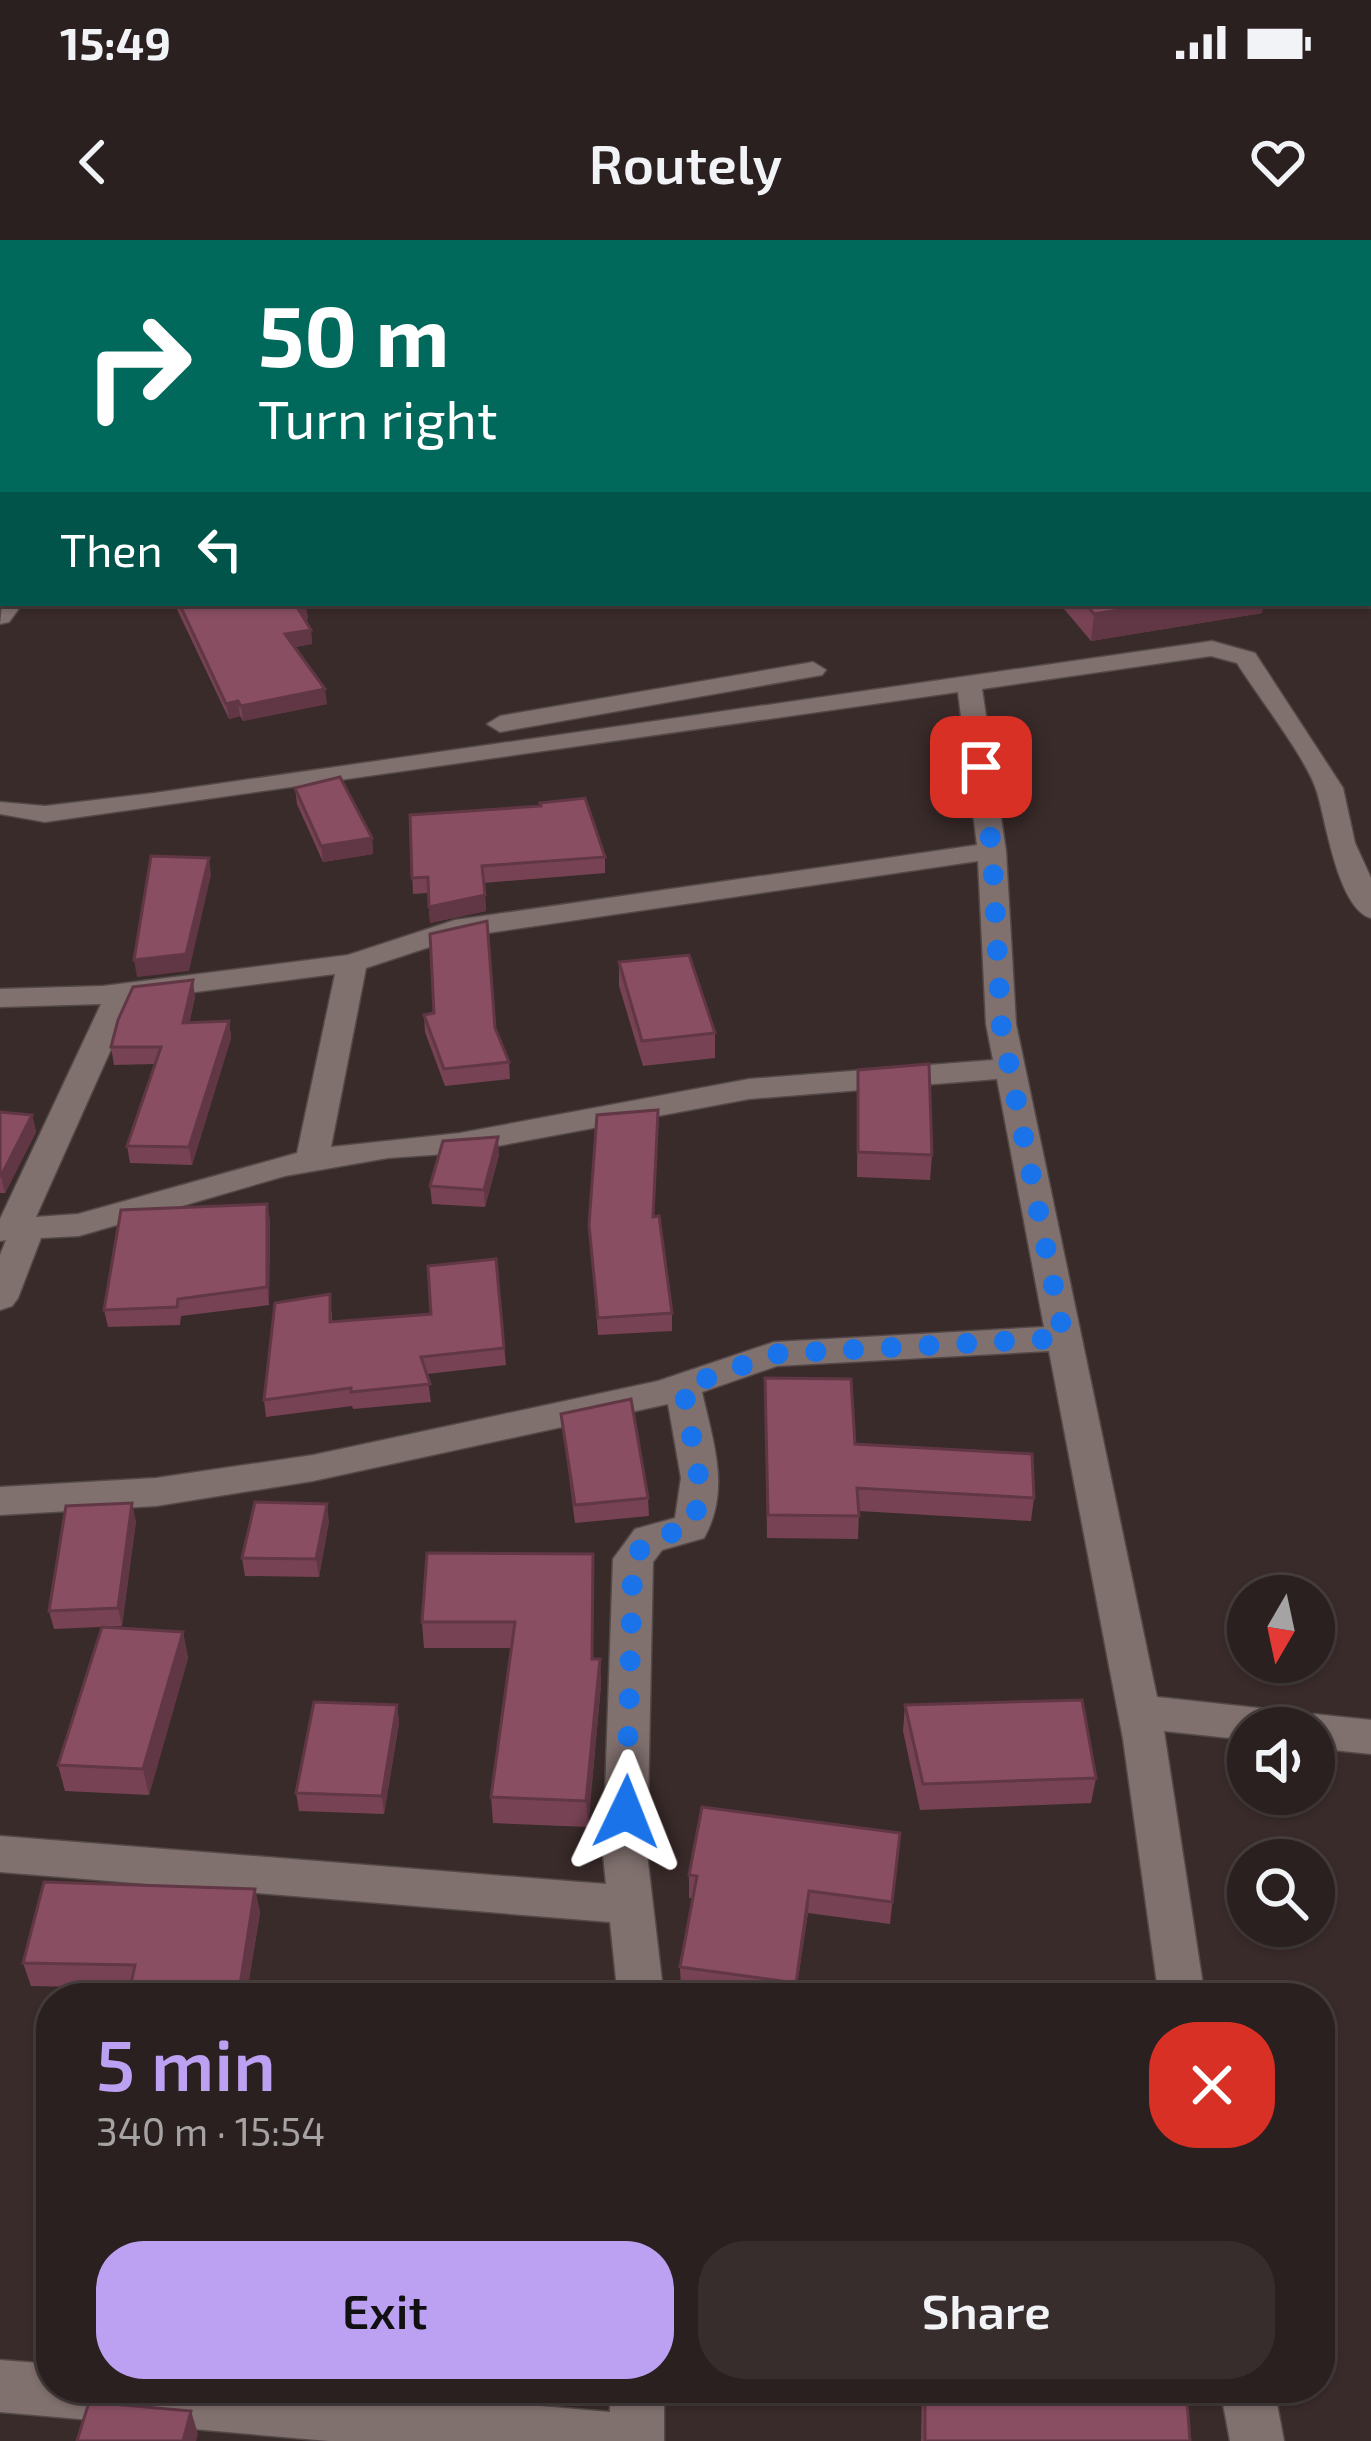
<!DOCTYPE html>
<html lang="en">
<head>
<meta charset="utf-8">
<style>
	:root { --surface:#2b2020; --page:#372d2d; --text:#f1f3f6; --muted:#a6a3a5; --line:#473e3e; --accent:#bca0f2 }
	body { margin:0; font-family:"Exo 2",sans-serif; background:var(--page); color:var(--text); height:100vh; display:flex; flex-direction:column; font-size:45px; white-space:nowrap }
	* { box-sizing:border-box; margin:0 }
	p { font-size:39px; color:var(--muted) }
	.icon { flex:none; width:66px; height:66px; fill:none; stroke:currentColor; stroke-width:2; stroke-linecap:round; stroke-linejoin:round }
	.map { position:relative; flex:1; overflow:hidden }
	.details { position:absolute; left:36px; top:1743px; width:1299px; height:420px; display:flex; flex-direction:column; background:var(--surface); border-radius:48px; box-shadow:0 3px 9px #0004,0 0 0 3px var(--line) }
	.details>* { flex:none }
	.banner { position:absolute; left:0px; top:0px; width:1371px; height:366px; box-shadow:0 3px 9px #0004,0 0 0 3px var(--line); background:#00695c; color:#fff; overflow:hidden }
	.needle { width:78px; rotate:189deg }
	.controls { position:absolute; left:1227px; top:1335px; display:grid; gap:24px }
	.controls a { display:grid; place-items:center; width:108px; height:108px; border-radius:50%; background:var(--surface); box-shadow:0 3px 9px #0004,0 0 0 3px var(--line); font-size:60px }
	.pin { position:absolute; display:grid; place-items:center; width:102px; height:102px; color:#fff; margin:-51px; border-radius:24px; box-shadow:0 6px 18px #0006 }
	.me { position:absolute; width:132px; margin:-66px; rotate:2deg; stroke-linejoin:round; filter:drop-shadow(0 0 9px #0008) }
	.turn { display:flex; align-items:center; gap:42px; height:252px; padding:0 60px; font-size:54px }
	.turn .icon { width:156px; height:156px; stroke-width:2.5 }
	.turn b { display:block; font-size:84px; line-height:102px }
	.then { display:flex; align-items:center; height:114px; padding:0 60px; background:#0003; gap:24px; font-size:45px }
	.round { display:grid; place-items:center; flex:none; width:126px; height:126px; border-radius:48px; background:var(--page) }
	.summary { display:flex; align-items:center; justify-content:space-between; height:204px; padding:0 60px }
	h1 { font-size:72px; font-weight:600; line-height:90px; color:var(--accent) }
	.action { display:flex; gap:24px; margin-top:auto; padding:24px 60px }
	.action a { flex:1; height:138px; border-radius:48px; background:var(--accent); color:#111; font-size:48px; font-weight:600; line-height:138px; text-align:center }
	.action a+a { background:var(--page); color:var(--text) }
	.status { display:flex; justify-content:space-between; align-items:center; height:84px; padding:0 60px; background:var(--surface); direction:ltr }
	.status svg { height:33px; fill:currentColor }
	header { display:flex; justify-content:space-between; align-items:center; height:156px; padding:0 60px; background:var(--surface); font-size:54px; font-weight:600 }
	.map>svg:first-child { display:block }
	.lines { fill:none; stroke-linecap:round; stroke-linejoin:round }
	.lane-casing { stroke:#544948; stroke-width:3 }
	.street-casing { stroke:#544948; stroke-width:3 }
	.lane { fill:#80706e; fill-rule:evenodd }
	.street { fill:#80706e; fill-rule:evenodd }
	.wall { fill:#774354 }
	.shaded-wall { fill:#613745 }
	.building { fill:#8a4e62; stroke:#613745; stroke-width:3 }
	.route { stroke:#1a73e8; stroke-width:21; stroke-dasharray:0 37.8 }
</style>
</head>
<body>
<div class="status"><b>15:49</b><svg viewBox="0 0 49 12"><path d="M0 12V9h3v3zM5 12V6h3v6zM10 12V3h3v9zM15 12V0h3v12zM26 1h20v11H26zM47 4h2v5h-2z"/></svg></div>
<header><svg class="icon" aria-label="back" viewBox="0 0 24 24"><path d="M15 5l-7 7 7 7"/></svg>Routely<svg class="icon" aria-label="heart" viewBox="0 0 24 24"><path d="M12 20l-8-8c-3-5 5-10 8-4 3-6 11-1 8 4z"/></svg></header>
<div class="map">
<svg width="1371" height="2201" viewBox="0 0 1371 2201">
	<rect width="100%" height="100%" fill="#392b2a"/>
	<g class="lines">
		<defs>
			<g id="lane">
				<polygon points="771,0 765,3 742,3 749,0"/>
				<polygon points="1283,0 1292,0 1295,3 1285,3"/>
			</g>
			<g id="street">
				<polygon points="534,0 553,0 532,3"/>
				<polygon points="874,0 894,0 896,3 876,3"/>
				<polygon points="1371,60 1371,72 1368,73 1368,61"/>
				<rect x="0" y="93" width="3" height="12"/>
				<polygon points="0,134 3,135 0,148"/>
				<rect x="0" y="286" width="3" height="14"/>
				<polygon points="1368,340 1371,341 1371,356 1368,355"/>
				<polygon points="3,358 3,363 23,363 9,382 0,384"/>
				<path d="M1212,401l43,12 88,135 12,55 16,35v40c-33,-9 -45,-97 -54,-126 -11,-35 -59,-95 -80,-129l-26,-7 -229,33 24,162 10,173 141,673 129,14 16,7 12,-4 57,6v34l-57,-6v-20h-66v12l-84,-9 41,267h-46l-36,-259 -74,-388 -272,15 -75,26c11,50 29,98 2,146l-42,12 -9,12 -6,292 17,144h-46l-8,-76 -610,-50v-36l606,48 -3,-30 10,-295 22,-30 40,-11 6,-40 -13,-74 -355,77 -157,25 -156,9v-28l156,-9 157,-23 345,-74 116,-39 270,-15 -47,-248 -248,20 -289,54 -72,5 -103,18 -206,60 -38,2 -23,60 -6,8 -12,4v-55l6,-15 -6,1v-22l101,-215 -101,3v-18l103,-3 245,-31 107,-35 522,-75 -19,-153 -913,130 -45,-8v-12l45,4 109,-13zM978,621l8,163 7,36 -244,19 -289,54 -129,14 35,-179 94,-31zM335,734l-38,179 -219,61 -42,3 97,-217z"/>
				<polygon points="813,422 826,430 822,435 500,492 487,484 500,476"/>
				<polygon points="0,2120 51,2124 51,2148 332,2148 610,2172 610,2148 664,2148 664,2201 329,2201 0,2172"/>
				<polygon points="1220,2148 1274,2148 1284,2201 1230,2201"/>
			</g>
		</defs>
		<use href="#lane" class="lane-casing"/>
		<use href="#street" class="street-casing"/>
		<use href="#lane" class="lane"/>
		<use href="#street" class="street"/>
	</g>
	<g class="wall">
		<polygon points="174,363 305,363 308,379 305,380 311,390 312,404 295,407 327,464 243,481 240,476 229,479"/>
		<polygon points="1059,363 1263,363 1262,373 1091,401"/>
		<polygon points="295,548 372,598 373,614 323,622 297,564"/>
		<polygon points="410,575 605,617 605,633 484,643 486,671 430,683 428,653 413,654"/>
		<polygon points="619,722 715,793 715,818 643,826 619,746"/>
		<polygon points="195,757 189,783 229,781 231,798 192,925 130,923 127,906 155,824 114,825 111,807"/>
		<polygon points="424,775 495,788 509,822 510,839 445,846 425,792"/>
		<polygon points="858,830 932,915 930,940 857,937"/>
		<polygon points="0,872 32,875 36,892 5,953 0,953"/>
		<polygon points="658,887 654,976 672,1073 672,1091 598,1095 589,985"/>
		<polygon points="499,915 485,967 432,964 430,946"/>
		<polygon points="267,964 270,981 269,1065 181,1076 180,1085 108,1087 104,1070"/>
		<polygon points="496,1019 506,1125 427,1134 431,1162 353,1169 352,1166 266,1177 264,1160 332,1072 332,1082 431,1074"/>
		<polygon points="765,1138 855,1204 1034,1258 1031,1281 859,1271 858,1299 767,1298"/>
		<polygon points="561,1174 648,1258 649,1276 575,1283"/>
		<polygon points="136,1281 122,1386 54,1389 49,1371"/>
		<polygon points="329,1281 319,1337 245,1336 242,1318"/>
		<polygon points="593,1314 593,1419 600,1419 601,1445 588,1587 493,1583 491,1557 512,1408 424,1408 422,1382"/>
		<polygon points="183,1392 188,1418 149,1555 65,1551 58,1525"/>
		<polygon points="397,1465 399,1483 384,1574 299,1571 296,1553"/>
		<polygon points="905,1465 1096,1538 1091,1563 920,1570 903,1491"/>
		<polygon points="900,1593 890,1684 808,1673 795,1758 743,1758 681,1749 680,1727 693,1658 689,1658 689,1635"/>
		<polygon points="255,1649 260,1673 246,1758 128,1758 130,1748 31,1746 23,1723"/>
		<polygon points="454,2148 544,2148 543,2158"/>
		<polygon points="922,2148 1186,2148 1190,2201 921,2201"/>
	</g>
	<g class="shaded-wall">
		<polygon points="1164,363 1263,363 1262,373 1091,401 1094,374"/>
		<polygon points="306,365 308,379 299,381 297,367"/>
		<polygon points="311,390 312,404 287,408 285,394"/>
		<polygon points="325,449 327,464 243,481 241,466"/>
		<polygon points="238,461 240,476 229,479 226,464"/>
		<polygon points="372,598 373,614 323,622 321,606"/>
		<polygon points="209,618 211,635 189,731 137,737 134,720"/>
		<polygon points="485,655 486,671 430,683 429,667"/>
		<polygon points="193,740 195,757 186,800 183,783"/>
		<polygon points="229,781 231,798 192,925 189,907"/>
		<polygon points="32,875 36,892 5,953 1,936"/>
		<polygon points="498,897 499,915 485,967 484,950"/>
		<polygon points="267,964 270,981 269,1065 267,1047"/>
		<polygon points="132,1263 136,1281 122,1386 118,1368"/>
		<polygon points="327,1264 329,1281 319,1337 316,1319"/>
		<polygon points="183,1392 188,1418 149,1555 143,1529"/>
		<polygon points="600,1419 601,1445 588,1587 586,1561"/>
		<polygon points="397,1465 399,1483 384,1574 382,1556"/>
		<polygon points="255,1649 260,1673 246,1758 238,1758"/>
		<polygon points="809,1651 808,1673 795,1758 796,1743"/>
		<polygon points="191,2171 198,2194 196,2201 183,2201"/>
	</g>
	<g class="building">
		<polygon points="3,198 3,249 0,249 0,207"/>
		<polygon points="179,363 305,363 306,365 297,367 311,390 285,394 325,449 241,466 238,461 226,464"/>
		<polygon points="1085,363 1164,363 1094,374"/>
		<polygon points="340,537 372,598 321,606 295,548"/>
		<polygon points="585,558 605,617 482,626 485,655 429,667 428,637 412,638 410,575 541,566 540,563"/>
		<polygon points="151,616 209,618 186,714 134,720"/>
		<polygon points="487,681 495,788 509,822 444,829 424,775 434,773 430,694"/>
		<polygon points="689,715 715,793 642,801 619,722"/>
		<polygon points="193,740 183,783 229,781 189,907 127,906 161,807 111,807 118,780 133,747"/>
		<polygon points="929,824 932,915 858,912 858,830"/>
		<polygon points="658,870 653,977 659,976 672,1073 598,1078 589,985 597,875"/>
		<polygon points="0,872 32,875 1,936 0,936"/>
		<polygon points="498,897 484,950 430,946 443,901"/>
		<polygon points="267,964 267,1047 178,1059 177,1067 104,1070 121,970"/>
		<polygon points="496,1019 504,1108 421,1117 430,1144 351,1152 351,1148 264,1160 275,1063 330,1054 330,1082 431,1074 428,1026"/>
		<polygon points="765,1138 851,1139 855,1204 1032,1214 1034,1258 857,1248 859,1276 768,1275"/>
		<polygon points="631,1159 648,1258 575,1265 561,1174"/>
		<polygon points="255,1262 327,1264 316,1319 242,1318"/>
		<polygon points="132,1263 118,1368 49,1371 66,1266"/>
		<polygon points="427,1313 593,1314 592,1419 600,1419 586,1561 491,1557 515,1382 422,1382"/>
		<polygon points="102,1387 183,1392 143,1529 58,1525"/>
		<polygon points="1082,1460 1096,1538 923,1544 905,1465"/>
		<polygon points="314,1462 397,1465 382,1556 296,1553"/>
		<polygon points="702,1567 900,1593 892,1662 809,1651 796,1743 680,1727 697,1636 689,1635"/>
		<polygon points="44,1642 255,1649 238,1758 128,1758 135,1725 23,1723"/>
		<polygon points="925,2148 1186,2148 1190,2201 925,2201"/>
		<polygon points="89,2162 191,2171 183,2201 77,2201"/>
	</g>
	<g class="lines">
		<polyline class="route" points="626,1572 633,1318 649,1299 690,1288 702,1255 683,1147 774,1114 1064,1098 1001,784 992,610 981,527"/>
	</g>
</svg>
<div class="controls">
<a><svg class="needle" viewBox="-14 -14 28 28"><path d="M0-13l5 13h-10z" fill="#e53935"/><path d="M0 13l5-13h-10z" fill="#a6a3a5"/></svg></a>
<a><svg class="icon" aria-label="sound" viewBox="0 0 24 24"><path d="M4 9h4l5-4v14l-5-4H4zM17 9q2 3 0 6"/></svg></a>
<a><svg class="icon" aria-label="search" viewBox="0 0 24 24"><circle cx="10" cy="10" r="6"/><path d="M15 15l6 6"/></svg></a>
</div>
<div class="pin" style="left:981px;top:527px;background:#d93025"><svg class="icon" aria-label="arrive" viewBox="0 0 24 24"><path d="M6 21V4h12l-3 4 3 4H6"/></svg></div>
<svg class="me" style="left:626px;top:1572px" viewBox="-20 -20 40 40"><path d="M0-17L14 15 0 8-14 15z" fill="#1a73e8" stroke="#fff" stroke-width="4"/></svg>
<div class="banner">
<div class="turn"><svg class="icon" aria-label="right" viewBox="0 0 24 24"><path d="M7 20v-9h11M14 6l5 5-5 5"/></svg><div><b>50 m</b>Turn right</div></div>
<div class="then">Then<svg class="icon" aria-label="left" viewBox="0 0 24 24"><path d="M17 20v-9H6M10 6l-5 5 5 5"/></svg></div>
</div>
<section class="details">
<div class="summary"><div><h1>5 min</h1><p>340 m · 15:54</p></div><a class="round" style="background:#d93025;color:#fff"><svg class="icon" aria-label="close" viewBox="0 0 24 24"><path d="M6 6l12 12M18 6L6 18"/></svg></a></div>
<div class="action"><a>Exit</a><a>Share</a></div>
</section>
</div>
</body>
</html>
